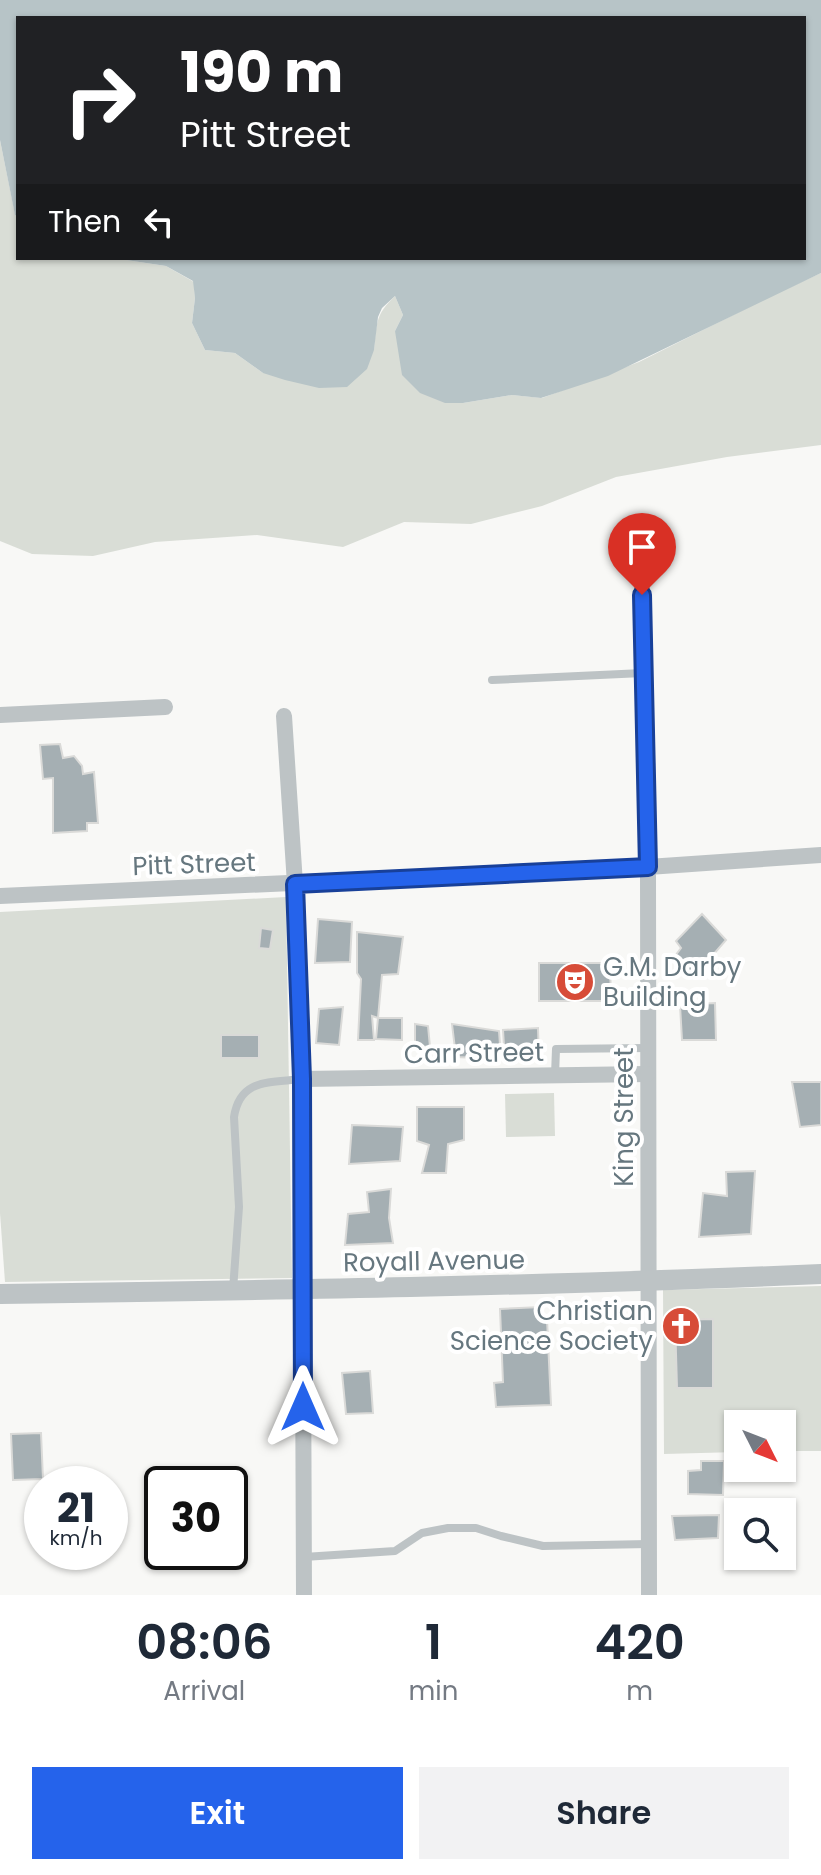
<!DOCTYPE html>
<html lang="en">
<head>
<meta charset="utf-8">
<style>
	:root { --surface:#fff; --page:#f2f2f3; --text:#1f2937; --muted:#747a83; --accent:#2563eb }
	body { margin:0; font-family:Poppins,sans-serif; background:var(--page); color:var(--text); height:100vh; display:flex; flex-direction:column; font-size:30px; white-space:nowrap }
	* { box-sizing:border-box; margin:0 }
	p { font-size:26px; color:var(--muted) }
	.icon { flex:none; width:44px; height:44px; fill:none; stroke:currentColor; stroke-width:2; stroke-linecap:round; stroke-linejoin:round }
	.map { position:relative; height:1595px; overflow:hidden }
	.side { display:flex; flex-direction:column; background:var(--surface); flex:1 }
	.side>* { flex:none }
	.guide { position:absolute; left:16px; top:16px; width:790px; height:244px; border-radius:0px; box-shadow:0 2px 6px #0004; background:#202124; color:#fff; overflow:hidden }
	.needle { width:52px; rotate:132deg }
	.controls { position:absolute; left:724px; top:1410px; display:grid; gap:16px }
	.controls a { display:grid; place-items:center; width:72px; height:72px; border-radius:0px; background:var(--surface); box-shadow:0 2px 6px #0004; font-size:40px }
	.speed { position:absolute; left:24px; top:1466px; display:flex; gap:16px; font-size:40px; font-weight:700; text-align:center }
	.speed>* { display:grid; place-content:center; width:104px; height:104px; border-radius:50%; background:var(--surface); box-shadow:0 2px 6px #0004; line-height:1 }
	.speed small { font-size:20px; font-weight:400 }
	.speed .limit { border:4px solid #111; border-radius:12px; background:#fff; color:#111 }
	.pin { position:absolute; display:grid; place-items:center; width:68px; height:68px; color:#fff; margin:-82px -34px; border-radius:50% 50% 50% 0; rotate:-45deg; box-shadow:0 0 8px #0007 }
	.pin .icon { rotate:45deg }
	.me { position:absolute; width:88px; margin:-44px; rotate:0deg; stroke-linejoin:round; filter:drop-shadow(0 0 6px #0008) }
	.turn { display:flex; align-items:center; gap:28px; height:168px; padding:0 32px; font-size:36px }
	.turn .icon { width:104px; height:104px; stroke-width:2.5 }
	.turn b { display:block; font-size:56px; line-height:68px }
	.then { display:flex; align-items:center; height:76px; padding:0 32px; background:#0003; gap:16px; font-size:30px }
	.eta { display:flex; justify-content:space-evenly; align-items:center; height:136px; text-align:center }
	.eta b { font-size:48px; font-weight:600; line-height:56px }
	.cta { display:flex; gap:16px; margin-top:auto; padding:16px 32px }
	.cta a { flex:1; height:92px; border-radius:0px; background:var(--accent); color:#fff; font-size:32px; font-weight:600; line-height:92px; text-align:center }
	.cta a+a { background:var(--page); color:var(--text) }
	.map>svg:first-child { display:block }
	.green { fill:#d9ddd6 }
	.water { fill:#b7c4c7 }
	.building { fill:#a5afb3; stroke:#dadad8; stroke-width:2 }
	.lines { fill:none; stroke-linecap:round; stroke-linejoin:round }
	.service { stroke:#bdc3c5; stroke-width:8 }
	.minor { stroke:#bdc3c5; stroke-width:16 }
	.tertiary { stroke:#bdc3c5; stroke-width:20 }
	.route-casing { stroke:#184099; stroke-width:20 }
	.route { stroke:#2563eb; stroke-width:14 }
	.labels { text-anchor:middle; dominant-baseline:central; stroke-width:8; stroke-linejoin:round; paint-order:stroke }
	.street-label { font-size:26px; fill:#66777f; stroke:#fff }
	.poi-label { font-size:26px; fill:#66777f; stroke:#fff; text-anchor:start }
</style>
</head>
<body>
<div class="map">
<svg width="821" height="1595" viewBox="0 0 821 1595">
	<rect width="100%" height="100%" fill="#f8f8f6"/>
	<g class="green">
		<path d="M0,140l15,74 3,2v42h95l53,8 28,16 1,16 -3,25 13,27 30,3 28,20 111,-23c3,-27 1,-35 21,-54l8,19 -8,16 68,72 49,-8 30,3 97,-36 138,-69 44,-20v172l-94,12 -111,20 -74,29 -71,18 -67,-2 -61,25 -86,-12 -102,7 -62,14 -61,-2 -32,-13z"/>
		<polygon points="286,897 292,1278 5,1282 0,1213 0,912"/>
		<polygon points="554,1093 555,1136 506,1137 505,1094"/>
		<polygon points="821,1286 821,1451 782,1451 782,1424 738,1424 738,1452 664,1454 663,1290"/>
	</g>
	<g class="water">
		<polygon points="0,0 821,0 821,273 608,376 541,398 512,395 463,403 445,403 420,393 402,375 395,331 403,315 395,296 382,308 378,317 374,350 367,369 347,387 319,388 285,380 263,373 235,353 205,350 192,323 195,298 193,281 166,266 113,258 804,258 804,18 18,18 18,216 15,215 0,140"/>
		<polygon points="788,1460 789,1468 793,1471 793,1481 787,1481 786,1479 772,1481 772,1468 782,1468 782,1461"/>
	</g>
	<g class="building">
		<polygon points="60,744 63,758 74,756 82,766 83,774 94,772 98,823 87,823 87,831 53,833 53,778 43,779 40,745"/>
		<polygon points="702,914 726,940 699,971 694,969 689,974 672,960 681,948 676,941"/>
		<polygon points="318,919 352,922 350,962 315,963"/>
		<polygon points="261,928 273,930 270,949 259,948"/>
		<polygon points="357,932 403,937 398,974 382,975 378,1018 372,1016 374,1040 358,1040 361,979 357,973"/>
		<polygon points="539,963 610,963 611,1001 539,1001"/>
		<polygon points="715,1003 716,1040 682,1040 680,1005"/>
		<polygon points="343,1007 339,1045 316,1043 319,1009"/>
		<polygon points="378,1018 402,1018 402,1040 376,1039"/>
		<polygon points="415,1024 428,1026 430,1047 415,1046"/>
		<polygon points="452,1024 499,1031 501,1059 456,1057"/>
		<polygon points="538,1028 539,1059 505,1062 503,1030"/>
		<rect x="221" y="1035" width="38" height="23"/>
		<polygon points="792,1082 821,1082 821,1125 800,1127"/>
		<polygon points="417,1107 464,1107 464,1140 448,1144 446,1173 422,1173 429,1145 417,1141"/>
		<polygon points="352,1125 403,1127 400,1161 349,1164"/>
		<polygon points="755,1171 751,1234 699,1237 703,1193 727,1196 726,1172"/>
		<polygon points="391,1189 389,1218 393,1243 345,1245 348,1214 369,1212 367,1192"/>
		<polygon points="541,1307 542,1320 547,1319 551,1405 496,1407 494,1383 503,1382 500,1309"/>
		<polygon points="713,1319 713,1388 677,1388 675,1320"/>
		<polygon points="370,1371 373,1413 346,1414 342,1373"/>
		<polygon points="41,1433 43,1479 13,1480 11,1434"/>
		<polygon points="701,1461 724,1461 723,1495 688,1494 688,1471 701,1470"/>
		<polygon points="719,1515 718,1538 675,1540 672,1516"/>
	</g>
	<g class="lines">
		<g class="service">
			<polyline points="492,680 643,673"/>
			<polyline points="555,1075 556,1049 647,1048"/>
			<path d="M233,1290l6,-83 -5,-90c6,-39 36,-34 68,-38"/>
			<polyline points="304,1557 395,1551 422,1533 448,1528 476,1528 501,1536 543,1546 649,1544"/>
		</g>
		<g class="minor">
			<polyline points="641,542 648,867 649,1595"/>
			<polyline points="0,715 165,707"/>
			<polyline points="284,716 295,884 302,1079 304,1595"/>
			<polyline points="0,896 648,867 821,855"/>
			<polyline points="302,1079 647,1074"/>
		</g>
		<path class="tertiary" d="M0,1294c274,-4 547,-8 821,-20"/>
	</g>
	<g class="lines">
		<defs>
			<polyline id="route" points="303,1407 302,1079 295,884 648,867 642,595"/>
		</defs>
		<use href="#route" class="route-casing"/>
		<use href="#route" class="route"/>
	</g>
	<defs>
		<symbol id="theatre-disc" viewBox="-11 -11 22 22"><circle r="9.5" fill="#d74c38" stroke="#fff"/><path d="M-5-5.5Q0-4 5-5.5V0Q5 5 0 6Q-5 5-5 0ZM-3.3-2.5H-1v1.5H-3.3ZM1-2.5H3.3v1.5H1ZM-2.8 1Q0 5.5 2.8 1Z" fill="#fff"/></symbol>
		<symbol id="church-disc" viewBox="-11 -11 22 22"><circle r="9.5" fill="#d74c38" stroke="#fff"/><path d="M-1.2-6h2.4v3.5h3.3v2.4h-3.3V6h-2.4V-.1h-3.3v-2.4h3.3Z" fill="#fff"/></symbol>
	</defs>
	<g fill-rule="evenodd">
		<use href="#theatre-disc" x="553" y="960" width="44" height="44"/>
		<use href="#church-disc" x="659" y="1304" width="44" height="44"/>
	</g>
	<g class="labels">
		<g class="street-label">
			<text transform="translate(194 864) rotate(-2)">Pitt Street</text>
			<text transform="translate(474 1053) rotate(-1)">Carr Street</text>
			<text transform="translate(624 1117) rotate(-90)">King Street</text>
			<text transform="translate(434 1261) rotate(-1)">Royall Avenue</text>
		</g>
		<g class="poi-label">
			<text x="603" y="967">G.M. Darby<tspan x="603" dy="30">Building</tspan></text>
			<text x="653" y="1311" text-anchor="end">Christian<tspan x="653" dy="30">Science Society</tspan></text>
		</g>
	</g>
</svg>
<div class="controls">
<a><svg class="needle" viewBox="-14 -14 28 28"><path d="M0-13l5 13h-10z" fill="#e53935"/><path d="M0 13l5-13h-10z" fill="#747a83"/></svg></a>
<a><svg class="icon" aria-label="search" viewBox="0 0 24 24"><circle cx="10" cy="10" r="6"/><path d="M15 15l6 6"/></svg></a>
</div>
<div class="speed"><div>21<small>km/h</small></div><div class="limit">30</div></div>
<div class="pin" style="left:642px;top:595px;background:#d93025"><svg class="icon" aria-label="arrive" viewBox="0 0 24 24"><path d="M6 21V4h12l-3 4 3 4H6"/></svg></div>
<svg class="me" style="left:303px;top:1407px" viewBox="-20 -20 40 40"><path d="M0-17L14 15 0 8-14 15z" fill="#2563eb" stroke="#fff" stroke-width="4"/></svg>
<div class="guide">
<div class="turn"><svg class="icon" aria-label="right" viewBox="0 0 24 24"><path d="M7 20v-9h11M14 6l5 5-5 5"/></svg><div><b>190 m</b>Pitt Street</div></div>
<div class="then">Then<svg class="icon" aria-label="left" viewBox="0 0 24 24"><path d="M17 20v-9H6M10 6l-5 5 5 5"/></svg></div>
</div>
</div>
<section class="side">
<div class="eta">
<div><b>08:06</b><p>Arrival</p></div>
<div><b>1</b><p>min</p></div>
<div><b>420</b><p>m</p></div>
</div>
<div class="cta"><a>Exit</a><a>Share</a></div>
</section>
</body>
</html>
